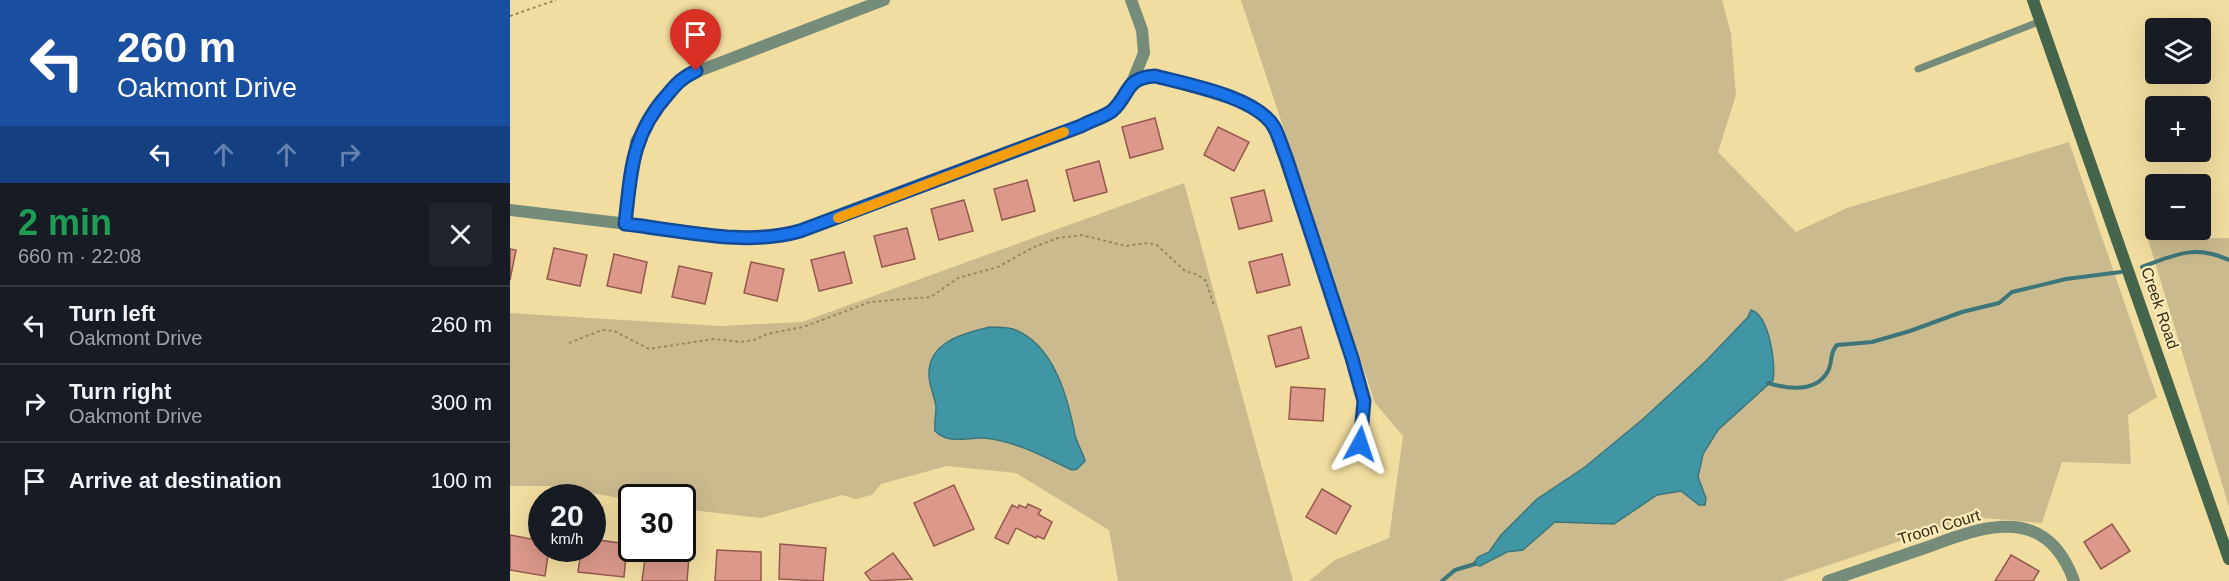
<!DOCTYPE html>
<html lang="en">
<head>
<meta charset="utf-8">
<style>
	:root { --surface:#171b24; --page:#20242c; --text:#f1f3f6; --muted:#9ea1a6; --line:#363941 }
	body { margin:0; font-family:Helvetica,sans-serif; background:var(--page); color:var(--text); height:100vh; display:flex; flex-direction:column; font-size:22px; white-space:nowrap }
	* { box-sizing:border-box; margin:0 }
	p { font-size:20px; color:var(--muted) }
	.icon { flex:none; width:33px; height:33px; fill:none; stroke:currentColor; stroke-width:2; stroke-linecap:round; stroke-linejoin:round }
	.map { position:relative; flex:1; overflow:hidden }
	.sheet { display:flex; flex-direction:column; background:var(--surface); width:510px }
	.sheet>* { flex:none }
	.top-card { background:#1a4fa0; color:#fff; overflow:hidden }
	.controls { position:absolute; left:1635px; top:18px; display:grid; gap:12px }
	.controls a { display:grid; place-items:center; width:66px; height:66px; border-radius:6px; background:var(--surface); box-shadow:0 6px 24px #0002; font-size:30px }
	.speed { position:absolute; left:18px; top:484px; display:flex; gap:12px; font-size:30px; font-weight:700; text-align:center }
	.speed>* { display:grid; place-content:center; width:78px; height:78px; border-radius:50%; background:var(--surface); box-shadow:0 6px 24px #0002; line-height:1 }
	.speed small { font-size:15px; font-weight:400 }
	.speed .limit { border:3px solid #111; border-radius:9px; background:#fff; color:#111 }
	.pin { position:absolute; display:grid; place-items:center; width:51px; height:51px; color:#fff; margin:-62px -26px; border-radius:50% 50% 50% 0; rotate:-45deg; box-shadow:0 0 6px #0007 }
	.pin .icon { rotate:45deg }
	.me { position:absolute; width:66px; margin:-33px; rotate:5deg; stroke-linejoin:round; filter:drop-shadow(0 0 4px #0008) }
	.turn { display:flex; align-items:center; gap:21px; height:126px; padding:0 18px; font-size:27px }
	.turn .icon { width:78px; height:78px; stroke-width:2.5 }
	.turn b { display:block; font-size:42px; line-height:51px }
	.lanes { display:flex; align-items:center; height:57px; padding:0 18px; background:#0003; justify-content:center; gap:30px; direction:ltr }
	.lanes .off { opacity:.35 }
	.round { display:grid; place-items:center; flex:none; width:63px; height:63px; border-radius:6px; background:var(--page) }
	.headline { display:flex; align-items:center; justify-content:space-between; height:102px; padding:0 18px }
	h1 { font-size:36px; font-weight:600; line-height:45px; color:#1e9e55 }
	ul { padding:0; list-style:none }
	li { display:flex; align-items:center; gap:18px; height:78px; padding:0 18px; border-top:2px solid var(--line) }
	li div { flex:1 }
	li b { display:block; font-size:22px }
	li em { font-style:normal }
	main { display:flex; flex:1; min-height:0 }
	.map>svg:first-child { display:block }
	.green { fill:#caba8e; fill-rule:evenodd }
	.water { fill:#4196a5; stroke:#3d767a; stroke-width:1.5 }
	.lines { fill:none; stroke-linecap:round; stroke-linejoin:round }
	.stream { stroke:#3d767a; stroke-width:4 }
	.building { fill:#db988b; stroke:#95594e; stroke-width:1.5 }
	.path { stroke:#98895e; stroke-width:2; stroke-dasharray:3 3; stroke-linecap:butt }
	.service { stroke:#768c7a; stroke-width:7 }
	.minor { stroke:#768c7a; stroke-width:12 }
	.secondary { stroke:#44654b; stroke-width:12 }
	.route-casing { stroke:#114b97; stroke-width:15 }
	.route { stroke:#1a73e8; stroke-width:10 }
	.slow { stroke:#f59e0b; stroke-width:10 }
	.labels { text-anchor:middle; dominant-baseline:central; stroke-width:4.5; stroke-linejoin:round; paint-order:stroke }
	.street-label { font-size:16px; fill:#352c14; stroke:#fbeaba }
</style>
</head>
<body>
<main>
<section class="sheet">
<div class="top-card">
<div class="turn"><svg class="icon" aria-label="left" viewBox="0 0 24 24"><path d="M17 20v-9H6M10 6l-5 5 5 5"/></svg><div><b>260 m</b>Oakmont Drive</div></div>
<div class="lanes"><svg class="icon" aria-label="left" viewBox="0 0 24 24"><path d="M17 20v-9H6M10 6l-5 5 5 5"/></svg><svg class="icon off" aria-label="ahead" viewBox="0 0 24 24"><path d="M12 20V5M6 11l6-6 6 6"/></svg><svg class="icon off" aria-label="ahead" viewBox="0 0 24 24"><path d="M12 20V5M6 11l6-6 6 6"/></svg><svg class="icon off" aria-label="right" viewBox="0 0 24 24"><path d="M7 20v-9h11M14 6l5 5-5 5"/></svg></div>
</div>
<div class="headline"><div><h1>2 min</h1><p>660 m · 22:08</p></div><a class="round"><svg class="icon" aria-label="close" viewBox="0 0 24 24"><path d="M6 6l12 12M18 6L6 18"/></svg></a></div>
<ul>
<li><svg class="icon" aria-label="left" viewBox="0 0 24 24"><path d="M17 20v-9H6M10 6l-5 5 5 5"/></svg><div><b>Turn left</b><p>Oakmont Drive</p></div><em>260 m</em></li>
<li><svg class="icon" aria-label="right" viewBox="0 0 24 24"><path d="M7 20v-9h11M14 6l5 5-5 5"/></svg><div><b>Turn right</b><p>Oakmont Drive</p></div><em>300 m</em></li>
<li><svg class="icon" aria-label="arrive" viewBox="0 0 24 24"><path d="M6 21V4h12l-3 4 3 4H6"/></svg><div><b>Arrive at destination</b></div><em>100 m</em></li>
</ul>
</section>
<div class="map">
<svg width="1719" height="581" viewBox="0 0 1719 581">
	<rect width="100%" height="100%" fill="#f2dda0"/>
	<g class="green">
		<path d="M731,0h481l9,34 5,61 -18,57 78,80 51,-24 222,-66 88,255 -29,18 3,49 -69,-2 -20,61 -71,-6 -189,64h-473l26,-21 54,-22 14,-102 -28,-33zM1241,310c19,6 24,53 22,70l-55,50 -15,24 -5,23 8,26 -4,3 -21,-15 -24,4 -43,29 -59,-2 -32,28 -49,10 15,-8 12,-17 36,-36 48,-32 58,-48 63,-58 42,-44z"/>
		<polygon points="674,183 783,581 608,581 599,530 506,473 437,466 371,484 362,495 345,499 332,495 251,518 173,509 172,498 122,498 121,500 41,486 0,486 0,313 210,326 292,322"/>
		<polygon points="1719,238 1719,507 1638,239"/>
	</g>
	<g class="water">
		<path d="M1241,310c18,5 25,53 22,70l-55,50 -15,24 -5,23 8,21 -1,7h-6l-18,-14 -24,4 -43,29 -59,-2 -32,28 -16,2 -27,14 -7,-2 5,-7 11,-5 12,-17 36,-36 48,-32 58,-48 63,-58 42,-44z"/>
		<path d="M480,327c7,0 16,0 23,2 41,15 55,69 62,106 2,9 8,17 10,26l-8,8 -5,1c-28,-13 -56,-29 -88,-32 -17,-1 -35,7 -49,-7 -1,-8 1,-15 1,-24 -1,-10 -7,-21 -7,-32 -1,-33 35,-42 61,-48z"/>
	</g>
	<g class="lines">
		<g class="stream">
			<path d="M1632,267c33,-12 52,-23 87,-7"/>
			<path d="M1258,383c20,6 48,10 60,-12 5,-9 1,-18 9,-26l35,-3 38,-11 52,-19 37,-9 13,-11 54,-13 55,-7"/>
			<polyline points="932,581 945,570 965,564"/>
		</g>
	</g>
	<g class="building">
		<polygon points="645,118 653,149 620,158 612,127"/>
		<polygon points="708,127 739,142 724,171 694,155"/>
		<polygon points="589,161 597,192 564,201 556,170"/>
		<polygon points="517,180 525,211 492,220 484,189"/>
		<polygon points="754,190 762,221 729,229 721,198"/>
		<polygon points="454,200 463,231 429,240 421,209"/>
		<polygon points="397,228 405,259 372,267 364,236"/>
		<polygon points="44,248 77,255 70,286 37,279"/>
		<polygon points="0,249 6,250 0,280"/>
		<polygon points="334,252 342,283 309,291 301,260"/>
		<polygon points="104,254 137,262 131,293 97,286"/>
		<polygon points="772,254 780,285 747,293 739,262"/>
		<polygon points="241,262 274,269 267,301 234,293"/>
		<polygon points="169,266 202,273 195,304 162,297"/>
		<polygon points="791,327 799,358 766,367 758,336"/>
		<polygon points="781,387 815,389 813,421 779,419"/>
		<polygon points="444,485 464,529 424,546 404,503"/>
		<polygon points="812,489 841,506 826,534 796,517"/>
		<polygon points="518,504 531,510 528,514 542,522 534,539 527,536 526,538 506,528 498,544 485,538 502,505 508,508 509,505 516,508"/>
		<polygon points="1602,524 1620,551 1591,569 1574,542"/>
		<polygon points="0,535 32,541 32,549 39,549 35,576 0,570"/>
		<polygon points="82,539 117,544 114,577 68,572 71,549 82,549"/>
		<polygon points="270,544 316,548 313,581 269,579"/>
		<polygon points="207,550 251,552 251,581 205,581"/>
		<polygon points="136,551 179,557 177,581 132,581"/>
		<polygon points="383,553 402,579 361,581 355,573"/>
		<polygon points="1501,555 1529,571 1523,581 1485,581"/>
	</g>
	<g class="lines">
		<g class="path">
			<polyline points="0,16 46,0"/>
			<polyline points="59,343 92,330 104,331 139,349 203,339 231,342 244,340 257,334 293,327 360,302 421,297 448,278 488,267 524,247 548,238 572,235 616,246 638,243 647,245 675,271 688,275 696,281 704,306"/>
		</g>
		<polyline class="service" points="1408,69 1531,21"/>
		<g class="minor">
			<polyline points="623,80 645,76 731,101 755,116 764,127 842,358 854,401 850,444"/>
			<polyline points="0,210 235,238 275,235 304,227 571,126 602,111 623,80 634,53 632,30 621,0"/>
			<polyline points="115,224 126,142 145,108 173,77 374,0"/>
			<path d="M1318,581c30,-10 61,-21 91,-31 32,-11 68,-28 102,-22 28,5 44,28 53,53"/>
		</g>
		<polyline class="secondary" points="1523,0 1719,559"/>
	</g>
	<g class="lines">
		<defs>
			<path id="route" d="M186,71c-13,6 -19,12 -28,23 -37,41 -37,78 -43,130 56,6 119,23 175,7l281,-105c9,-5 23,-9 31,-15 19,-17 12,-33 43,-35 31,8 102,21 119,51 5,9 8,21 12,30l66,201 12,43 -4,43"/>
		</defs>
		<use href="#route" class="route-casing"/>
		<use href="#route" class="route"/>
		<polyline class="slow" points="328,218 554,132"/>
	</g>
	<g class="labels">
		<g class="street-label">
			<text transform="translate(1650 308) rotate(71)">Creek Road</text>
			<text transform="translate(1429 527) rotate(-17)">Troon Court</text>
		</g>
	</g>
</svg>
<div class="controls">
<a><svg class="icon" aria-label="layers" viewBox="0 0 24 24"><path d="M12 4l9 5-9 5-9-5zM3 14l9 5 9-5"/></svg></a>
<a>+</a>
<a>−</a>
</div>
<div class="speed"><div>20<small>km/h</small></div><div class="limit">30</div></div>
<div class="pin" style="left:186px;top:71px;background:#d93025"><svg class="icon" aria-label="arrive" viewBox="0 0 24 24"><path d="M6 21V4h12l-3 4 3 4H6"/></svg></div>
<svg class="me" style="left:850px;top:444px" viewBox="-20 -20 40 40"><path d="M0-17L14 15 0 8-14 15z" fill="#1a73e8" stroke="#fff" stroke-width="4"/></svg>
</div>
</main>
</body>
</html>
